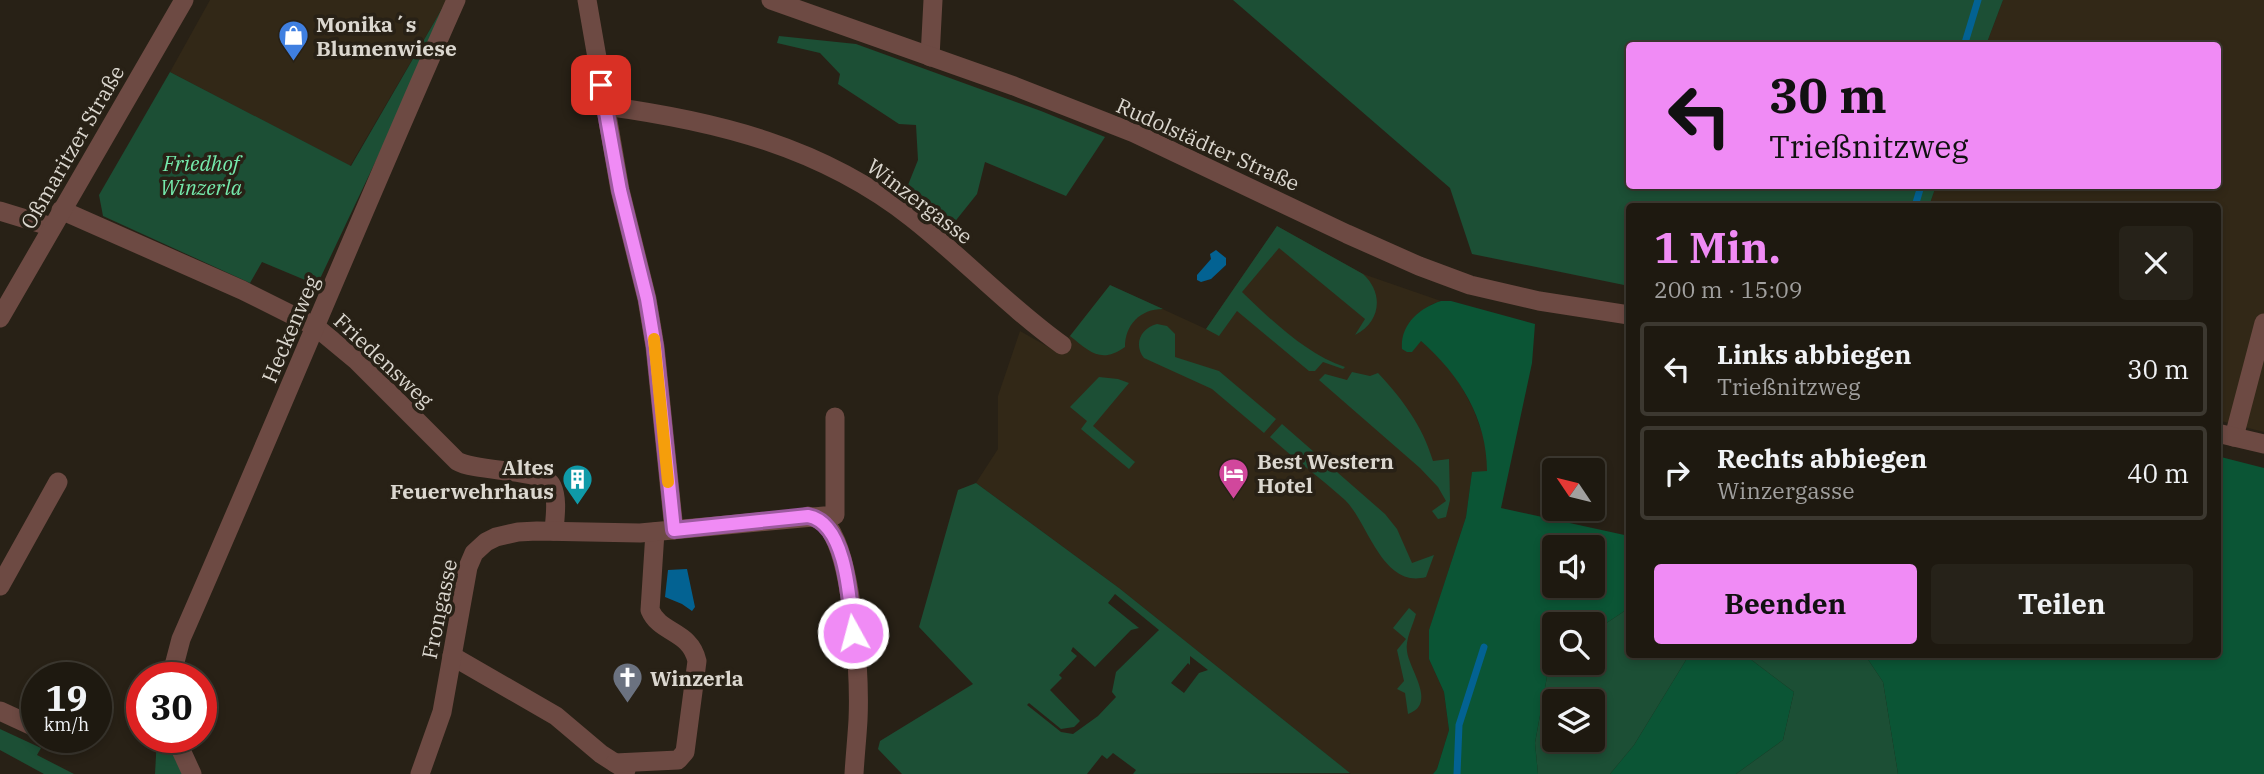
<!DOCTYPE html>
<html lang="de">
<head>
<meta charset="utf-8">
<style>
	:root { --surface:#1e1910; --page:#262219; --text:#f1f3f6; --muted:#a1a09f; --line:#3c3830; --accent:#f08bf5 }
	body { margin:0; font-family:"IBM Plex Serif",serif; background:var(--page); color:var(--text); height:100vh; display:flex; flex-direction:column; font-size:26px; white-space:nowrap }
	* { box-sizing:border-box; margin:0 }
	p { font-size:23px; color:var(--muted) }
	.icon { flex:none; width:38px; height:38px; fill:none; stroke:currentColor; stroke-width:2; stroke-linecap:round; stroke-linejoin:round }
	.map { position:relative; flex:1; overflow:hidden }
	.details { position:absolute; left:1626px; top:203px; width:595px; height:455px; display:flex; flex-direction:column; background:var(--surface); border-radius:7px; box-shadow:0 4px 10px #0003,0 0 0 2px var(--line) }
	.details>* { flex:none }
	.guide { position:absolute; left:1626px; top:42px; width:595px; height:147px; border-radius:7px; box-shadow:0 4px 10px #0003,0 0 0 2px var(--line); background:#f08bf5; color:#111; overflow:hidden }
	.needle { width:46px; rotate:305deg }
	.tools { position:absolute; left:1542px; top:458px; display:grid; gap:14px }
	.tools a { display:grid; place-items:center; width:63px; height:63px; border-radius:7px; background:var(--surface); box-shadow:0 4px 10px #0003,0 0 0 2px var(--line); font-size:35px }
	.speed { position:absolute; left:21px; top:662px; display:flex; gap:14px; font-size:35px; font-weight:700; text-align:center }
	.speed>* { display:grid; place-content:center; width:91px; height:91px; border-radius:50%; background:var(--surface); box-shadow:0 4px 10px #0003,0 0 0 2px var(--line); line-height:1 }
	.speed small { font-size:18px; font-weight:400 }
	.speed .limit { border:10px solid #d22; background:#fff; color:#111 }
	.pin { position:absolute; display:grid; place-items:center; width:60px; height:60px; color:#fff; margin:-30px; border-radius:14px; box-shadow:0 4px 10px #0006 }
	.me { position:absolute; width:77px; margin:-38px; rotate:353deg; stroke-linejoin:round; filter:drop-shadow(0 0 5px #0008) }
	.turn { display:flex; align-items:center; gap:24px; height:147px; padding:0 28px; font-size:32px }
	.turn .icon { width:91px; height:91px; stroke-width:2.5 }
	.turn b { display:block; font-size:49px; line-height:60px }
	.round { display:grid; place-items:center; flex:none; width:74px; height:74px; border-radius:7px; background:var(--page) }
	.summary { display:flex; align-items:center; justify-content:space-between; height:119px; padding:0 28px }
	h1 { font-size:42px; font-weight:800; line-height:52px; color:var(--accent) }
	.primary-button { display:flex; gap:14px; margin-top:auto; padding:14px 28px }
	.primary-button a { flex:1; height:80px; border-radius:7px; background:var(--accent); color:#111; font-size:28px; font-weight:800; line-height:80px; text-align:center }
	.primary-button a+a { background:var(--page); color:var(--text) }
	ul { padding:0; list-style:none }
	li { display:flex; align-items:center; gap:21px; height:94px; margin:0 14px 10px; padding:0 14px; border:4px solid var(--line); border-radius:7px }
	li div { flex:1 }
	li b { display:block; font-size:26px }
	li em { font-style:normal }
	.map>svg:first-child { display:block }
	.built { fill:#322817 }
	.green { fill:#1c4f35; fill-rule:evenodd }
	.forest { fill:#0b5535; fill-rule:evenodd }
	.water { fill:#036292 }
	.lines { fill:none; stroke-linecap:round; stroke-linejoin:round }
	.stream { stroke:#036292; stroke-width:7 }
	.minor { stroke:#6d4a43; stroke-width:19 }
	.tertiary { stroke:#6d4a43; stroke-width:19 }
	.route-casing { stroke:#9c5a9f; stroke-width:18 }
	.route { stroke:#f08bf5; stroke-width:12 }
	.slow { stroke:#f59e0b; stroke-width:12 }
	.labels { text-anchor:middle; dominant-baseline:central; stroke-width:7; stroke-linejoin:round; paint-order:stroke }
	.poi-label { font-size:21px; font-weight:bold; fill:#dbd7cf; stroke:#282116; text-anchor:start }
	.street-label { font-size:21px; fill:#dbd7cf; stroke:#282116 }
	.park-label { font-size:21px; font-style:italic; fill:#75eaac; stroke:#282116 }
</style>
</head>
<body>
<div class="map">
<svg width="2264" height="774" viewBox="0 0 2264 774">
	<rect width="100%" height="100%" fill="#282116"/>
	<g class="built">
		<polygon points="210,0 447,0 350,166 170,72"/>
		<polygon points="2003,0 2264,0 2264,432 2217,420 2217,206 1929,206 1936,186 2217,186 2217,46 1986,45"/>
		<polygon points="1277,226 1363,274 1441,301 1430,305 1421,341 1441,358 1455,375 1473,408 1487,446 1487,472 1472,473 1466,517 1429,631 1429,659 1444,692 1449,730 1437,769 1433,774 1351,774 1119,588 976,483 998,449 998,396 1020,331 1057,352 1110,285 1206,329"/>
	</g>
	<g class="green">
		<polygon points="447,0 452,0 317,285 262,262 250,283 103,216 99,195 170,72 351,166"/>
		<polygon points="1233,0 2003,0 1986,45 1629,46 1629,186 1936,186 1929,206 1629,206 1629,286 1472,254 1450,188"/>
		<polygon points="779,36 856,44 1041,111 1105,137 1066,196 985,162 977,194 949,229 904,195 918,160 916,125 899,124 838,84 840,74 820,53 777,43"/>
		<path d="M1277,226l86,48c21,19 18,48 -8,61l10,-16 -86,-71 -37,44c28,27 65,63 103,75l-2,2 -20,-7 -8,9h-6l-72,-60 -18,25 -13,-7z"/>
		<path d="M1110,285l53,24c-23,0 -38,16 -38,38 -24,17 -35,5 -55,-11z"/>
		<path d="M1157,324l10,2 8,8v23l44,14 57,48 -12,14 -52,-44 -68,-31c-11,-14 -3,-30 13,-34z"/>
		<path d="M1352,372l18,4 8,-3c25,27 44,52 55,88l16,-2 1,41 -4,17 -8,2 -6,-8 14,-10 -8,-14 -18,-19 -101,-88 6,-6 22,6z"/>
		<polygon points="1099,377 1118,379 1129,383 1093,426 1135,462 1129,469 1081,429 1087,421 1070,407"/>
		<path d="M1282,424l103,90 12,15 15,34 22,-8 -8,22c-44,12 -58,-55 -81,-77 -24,-22 -51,-41 -75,-63z"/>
		<path d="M976,483l143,105 231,185 -217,1 3,-4 -23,-17 -6,6 -5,-4 -15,19h-185l-24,-25 2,-8 93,-57 -54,-57 39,-137zM1115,594l44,36 -43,42 -4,20 4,5 -18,19 -25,18 -12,-2 -34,-27 2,-2 32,26 13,-2 6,-6 -30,-31 12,-12 -3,-3 18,-19 -6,-5 2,-4 22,20 36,-37 8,-2 -31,-25zM1190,656l18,14 -9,3 -15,20 -13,-10 17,-20 2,2z"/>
		<path d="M1409,608l7,6c-3,11 -11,26 -9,37 2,19 31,53 1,63l-3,-21 -8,-4 7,-8 -7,-31 9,-11 -13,-11z"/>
		<path d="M1629,608v46l60,1 -55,90 -24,29h-72l-3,-31 15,-83 4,-3v6h38l1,-31zM1554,702h38v38h-38z"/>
		<polygon points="1745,655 1865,655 1883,682 1898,774 1736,774 1783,740 1794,692"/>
		<polygon points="0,729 41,748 37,755 74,774 44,774 0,750"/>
		<polygon points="157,737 169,737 186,774 155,774"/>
	</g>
	<g class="forest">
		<path d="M1441,301h10l84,23 -3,39 -31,145 128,28v72l-36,24 -1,-7h-38v32l-4,3 -15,83 3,31h-105l4,-5 12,-39 -5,-38 -15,-33v-29l37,-113 6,-45 15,-1c0,-52 -27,-96 -66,-130l-9,11h-5l-5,-3c-2,-24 17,-41 39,-48zM1554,548h38v38h-38z"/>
		<polygon points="2217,456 2264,468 2264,774 1898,774 1883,682 1865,655 2217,654"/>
		<polygon points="1689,655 1745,655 1794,692 1783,740 1736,774 1610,774 1634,745"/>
	</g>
	<g class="water">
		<polygon points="1216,250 1226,258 1226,265 1211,279 1201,282 1197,280 1197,275 1211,259 1210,254"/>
		<polygon points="687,569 695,607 692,611 682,604 665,597 668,570"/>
	</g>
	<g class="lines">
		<g class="stream">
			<polyline points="1964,46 1978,0"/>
			<polyline points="1915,206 1921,186"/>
			<polyline points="1457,774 1459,725 1484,647"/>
		</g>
		<g class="minor">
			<polyline points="587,0 620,190 647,299 655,347 674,530"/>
			<polyline points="930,57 933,0"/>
			<path d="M605,106c112,15 217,41 307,112 51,40 98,90 150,127"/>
			<path d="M61,210l181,80 74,37 41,34 100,100c20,12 87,7 95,25 6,13 3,31 2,45"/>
			<polyline points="0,211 52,227"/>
			<polyline points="0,318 184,0"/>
			<polyline points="2234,437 2264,323"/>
			<path d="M808,516c12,2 20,8 25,19 20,37 27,142 25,185 -1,18 -3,36 -4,54"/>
			<polyline points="0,586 58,482"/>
			<polyline points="452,656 556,716 601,754 626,770"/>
			<path d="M171,677l10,-38c93,-212 181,-427 275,-639"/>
			<polyline points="0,711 37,728"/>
			<polyline points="175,737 192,774"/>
			<path d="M615,763l63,-3 7,-8 12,-91c-7,-31 -37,-27 -47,-51l5,-78"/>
			<polyline points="420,774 442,712 468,567 474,553 486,542 496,537 518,532 537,531 640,533 835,515 835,417"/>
		</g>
		<g class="tertiary">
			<polyline points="771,0 1014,86 1134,133 1347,234 1419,266 1470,285 1539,301 1629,315"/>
			<polyline points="2217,433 2264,444"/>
		</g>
	</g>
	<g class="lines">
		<defs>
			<path id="route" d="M601,85l19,105 27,109 8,48 19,183 134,-14c39,7 42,86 45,117"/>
		</defs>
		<use href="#route" class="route-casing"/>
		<use href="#route" class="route"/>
		<polyline class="slow" points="654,339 668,482"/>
	</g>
	<defs>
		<symbol id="shop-pin" viewBox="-11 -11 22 30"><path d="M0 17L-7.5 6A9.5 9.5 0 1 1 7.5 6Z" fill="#3f7fe0" stroke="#282116"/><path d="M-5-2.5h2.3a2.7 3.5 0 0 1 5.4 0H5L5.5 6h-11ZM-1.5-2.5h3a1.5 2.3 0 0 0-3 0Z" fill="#fff"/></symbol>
		<symbol id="hotel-pin" viewBox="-11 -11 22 30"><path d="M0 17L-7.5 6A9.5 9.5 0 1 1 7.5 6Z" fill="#d1479c" stroke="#282116"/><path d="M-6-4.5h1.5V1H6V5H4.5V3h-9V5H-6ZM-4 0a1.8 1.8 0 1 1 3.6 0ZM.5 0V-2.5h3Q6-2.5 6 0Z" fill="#fff"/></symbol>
		<symbol id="building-pin" viewBox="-11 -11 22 30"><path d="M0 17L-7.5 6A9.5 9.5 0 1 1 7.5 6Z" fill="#0f9aa8" stroke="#282116"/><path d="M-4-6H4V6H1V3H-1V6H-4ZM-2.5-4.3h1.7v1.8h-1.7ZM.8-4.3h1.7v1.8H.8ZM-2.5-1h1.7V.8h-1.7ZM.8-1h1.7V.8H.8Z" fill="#fff"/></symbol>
		<symbol id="church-pin" viewBox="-11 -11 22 30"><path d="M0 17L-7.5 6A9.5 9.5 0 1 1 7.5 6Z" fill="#6b7280" stroke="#282116"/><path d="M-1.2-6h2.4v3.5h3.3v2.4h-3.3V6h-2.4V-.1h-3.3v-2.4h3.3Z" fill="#fff"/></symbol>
	</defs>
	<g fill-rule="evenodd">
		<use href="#shop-pin" x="276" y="18" width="35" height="47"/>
		<use href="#hotel-pin" x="1216" y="456" width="35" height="47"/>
		<use href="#building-pin" x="560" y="462" width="35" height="47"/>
		<use href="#church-pin" x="610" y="660" width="35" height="47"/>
	</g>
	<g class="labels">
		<g class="poi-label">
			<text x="316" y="24">Monika´s<tspan x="316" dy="24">Blumenwiese</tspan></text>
			<text x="1257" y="461">Best Western<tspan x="1257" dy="24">Hotel</tspan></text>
			<text x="554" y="467" text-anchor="end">Altes<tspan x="554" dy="24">Feuerwehrhaus</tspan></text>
			<text x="650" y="678">Winzerla</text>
		</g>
		<g class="street-label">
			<text transform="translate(1208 144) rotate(24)">Rudolstädter Straße</text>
			<text transform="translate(72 147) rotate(-60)">Oßmaritzer Straße</text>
			<text transform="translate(920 201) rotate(37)">Winzergasse</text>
			<text transform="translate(290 329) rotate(-67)">Heckenweg</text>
			<text transform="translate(384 360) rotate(43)">Friedensweg</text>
			<text transform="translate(439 609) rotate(-78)">Frongasse</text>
		</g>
		<g class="park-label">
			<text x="201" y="163">Friedhof<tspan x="201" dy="24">Winzerla</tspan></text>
		</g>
	</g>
</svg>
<div class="tools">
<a><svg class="needle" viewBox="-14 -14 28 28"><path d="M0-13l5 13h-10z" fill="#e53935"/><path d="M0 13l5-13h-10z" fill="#a1a09f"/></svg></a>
<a><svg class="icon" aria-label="sound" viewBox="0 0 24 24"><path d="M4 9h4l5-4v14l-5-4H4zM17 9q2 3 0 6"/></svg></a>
<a><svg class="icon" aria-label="search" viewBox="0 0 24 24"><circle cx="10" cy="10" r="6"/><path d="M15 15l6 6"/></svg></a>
<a><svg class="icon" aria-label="layers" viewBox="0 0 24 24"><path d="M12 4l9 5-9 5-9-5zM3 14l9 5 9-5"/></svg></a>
</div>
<div class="speed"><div>19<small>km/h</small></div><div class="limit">30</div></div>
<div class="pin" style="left:601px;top:85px;background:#d93025"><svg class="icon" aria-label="arrive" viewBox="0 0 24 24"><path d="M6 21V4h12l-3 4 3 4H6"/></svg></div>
<svg class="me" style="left:853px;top:633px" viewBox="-20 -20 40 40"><circle r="17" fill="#f08bf5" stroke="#fff" stroke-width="3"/><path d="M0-11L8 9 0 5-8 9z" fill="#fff"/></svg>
<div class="guide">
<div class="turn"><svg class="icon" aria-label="left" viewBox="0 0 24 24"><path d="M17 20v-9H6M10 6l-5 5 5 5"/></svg><div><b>30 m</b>Trießnitzweg</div></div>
</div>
<section class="details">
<div class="summary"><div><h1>1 Min.</h1><p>200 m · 15:09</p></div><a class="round"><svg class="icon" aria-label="close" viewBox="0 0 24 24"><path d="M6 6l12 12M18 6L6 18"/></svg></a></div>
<ul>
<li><svg class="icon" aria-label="left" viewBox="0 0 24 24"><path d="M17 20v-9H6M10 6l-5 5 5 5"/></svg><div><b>Links abbiegen</b><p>Trießnitzweg</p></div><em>30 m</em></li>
<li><svg class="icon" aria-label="right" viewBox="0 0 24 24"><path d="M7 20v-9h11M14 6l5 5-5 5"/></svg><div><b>Rechts abbiegen</b><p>Winzergasse</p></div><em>40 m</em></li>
</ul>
<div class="primary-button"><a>Beenden</a><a>Teilen</a></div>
</section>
</div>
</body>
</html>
